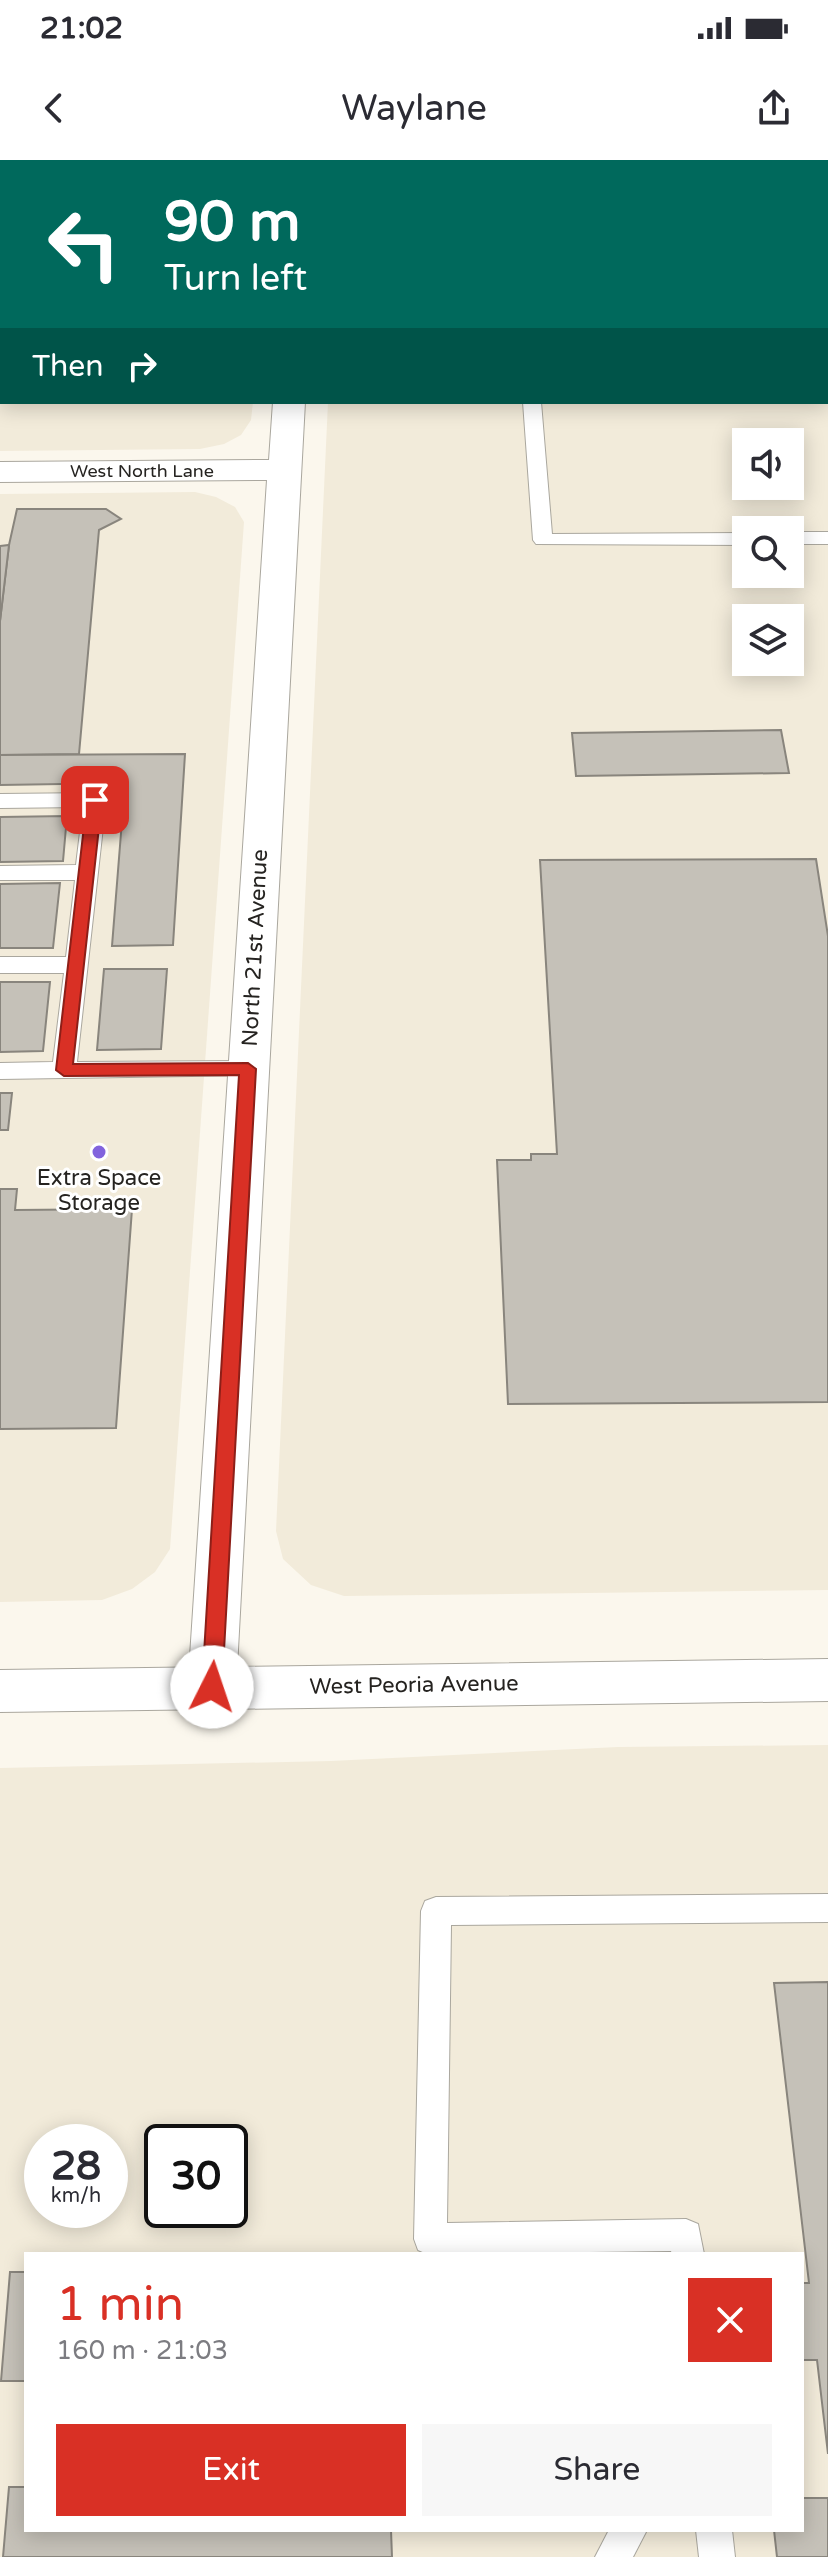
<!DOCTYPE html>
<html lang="en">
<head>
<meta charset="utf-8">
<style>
	:root { --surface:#fff; --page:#f7f7f7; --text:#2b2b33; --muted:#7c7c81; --accent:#d93025 }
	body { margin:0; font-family:"Varela Round",sans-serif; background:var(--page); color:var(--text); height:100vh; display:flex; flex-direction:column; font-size:30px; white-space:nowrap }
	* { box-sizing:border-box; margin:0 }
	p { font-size:26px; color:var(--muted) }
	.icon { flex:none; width:44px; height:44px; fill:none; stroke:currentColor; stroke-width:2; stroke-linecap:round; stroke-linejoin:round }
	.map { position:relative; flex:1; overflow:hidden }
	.drawer { position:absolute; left:24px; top:2092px; width:780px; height:280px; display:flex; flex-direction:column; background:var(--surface); border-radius:0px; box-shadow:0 4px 20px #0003 }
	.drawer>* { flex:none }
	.top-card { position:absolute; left:0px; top:0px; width:828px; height:244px; box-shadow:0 4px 20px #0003; background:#00695c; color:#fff; overflow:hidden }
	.buttons { position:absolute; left:732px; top:268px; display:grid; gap:16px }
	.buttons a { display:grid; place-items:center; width:72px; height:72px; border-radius:0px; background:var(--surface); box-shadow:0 4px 20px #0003; font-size:40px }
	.speed { position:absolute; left:24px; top:1964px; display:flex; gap:16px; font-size:40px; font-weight:700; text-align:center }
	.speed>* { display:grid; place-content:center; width:104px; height:104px; border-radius:50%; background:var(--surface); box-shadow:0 4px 20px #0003; line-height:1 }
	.speed small { font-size:20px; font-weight:400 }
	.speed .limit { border:4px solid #111; border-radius:12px; background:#fff; color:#111 }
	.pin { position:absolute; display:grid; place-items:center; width:68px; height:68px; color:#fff; margin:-34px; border-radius:16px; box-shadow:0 4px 12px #0006 }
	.me { position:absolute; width:88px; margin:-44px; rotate:4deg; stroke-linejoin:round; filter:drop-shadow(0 0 6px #0008) }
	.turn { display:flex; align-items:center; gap:28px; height:168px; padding:0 32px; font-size:36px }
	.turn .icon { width:104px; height:104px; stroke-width:2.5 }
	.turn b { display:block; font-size:56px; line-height:68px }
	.then { display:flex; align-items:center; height:76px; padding:0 32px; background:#0003; gap:16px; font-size:30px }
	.round { display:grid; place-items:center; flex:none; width:84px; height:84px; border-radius:0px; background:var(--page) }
	.overview { display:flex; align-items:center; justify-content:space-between; height:136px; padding:0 32px }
	h1 { font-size:48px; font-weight:600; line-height:60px; color:var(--accent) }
	.action { display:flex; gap:16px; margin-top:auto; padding:16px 32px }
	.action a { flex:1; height:92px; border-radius:0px; background:var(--accent); color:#fff; font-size:32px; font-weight:600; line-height:92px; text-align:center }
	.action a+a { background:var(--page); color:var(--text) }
	.status { display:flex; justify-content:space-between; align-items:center; height:56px; padding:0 40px; background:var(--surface); direction:ltr }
	.status svg { height:22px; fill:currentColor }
	header { display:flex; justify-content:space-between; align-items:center; height:104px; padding:0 32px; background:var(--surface); font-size:36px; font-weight:600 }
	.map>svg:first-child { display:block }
	.built { fill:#f2ebda; fill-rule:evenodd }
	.building { fill:#c5c1b8; stroke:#89857d; stroke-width:2 }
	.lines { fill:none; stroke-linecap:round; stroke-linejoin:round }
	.service-casing { stroke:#aaa79e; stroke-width:2 }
	.minor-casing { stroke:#aaa79e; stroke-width:2 }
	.secondary-casing { stroke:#aaa79e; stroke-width:2 }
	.service { fill:#fff; fill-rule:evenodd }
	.minor { fill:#fff; fill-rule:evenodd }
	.secondary { fill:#fff; fill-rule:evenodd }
	.route { fill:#d93025; stroke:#8d1f18; stroke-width:2 }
	.poi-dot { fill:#8263dd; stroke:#fff; stroke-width:3 }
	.labels { text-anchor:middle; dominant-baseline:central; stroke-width:6; stroke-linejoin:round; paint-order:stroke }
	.far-street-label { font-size:18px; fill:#252320; stroke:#fff }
	.street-label { font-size:22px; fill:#252320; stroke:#fff }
	.poi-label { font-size:22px; fill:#252320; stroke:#fff }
</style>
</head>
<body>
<div class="status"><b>21:02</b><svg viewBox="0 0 49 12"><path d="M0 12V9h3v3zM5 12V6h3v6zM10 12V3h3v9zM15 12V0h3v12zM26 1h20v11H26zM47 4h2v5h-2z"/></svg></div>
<header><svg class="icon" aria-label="back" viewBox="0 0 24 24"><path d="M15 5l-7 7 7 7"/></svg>Waylane<svg class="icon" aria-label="share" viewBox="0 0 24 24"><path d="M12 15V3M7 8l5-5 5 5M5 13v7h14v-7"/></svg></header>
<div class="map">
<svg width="828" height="2397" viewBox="0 0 828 2397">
	<rect width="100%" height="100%" fill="#fbf7ed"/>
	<g class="built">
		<polygon points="0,0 270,0 2,2 2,242 253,242 251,260 241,275 224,284 200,289 0,291"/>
		<path d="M339,0h489v1430l-484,6 -33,-11 -28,-26 -7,-28 52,-1129h498v-240zM746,282h44v44h-44zM746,370h44v44h-44zM746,458h44v44h-44z"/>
		<polygon points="195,332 216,337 235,347 244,362 170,1389 155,1412 132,1429 102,1440 0,1442 0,334"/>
		<path d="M828,1585v812h-828v-789l331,-7 287,-14zM42,1982h68v68h-68zM162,1982h68v68h-68zM26,2094h776v276h-776z"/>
	</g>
	<g class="building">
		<polygon points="0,0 125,0 2,2 0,77"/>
		<polygon points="708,0 828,0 828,121 826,2"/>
		<polygon points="17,349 106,349 121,359 99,370 79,594 0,595 0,461 9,385"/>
		<polygon points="9,385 0,461 0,386"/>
		<polygon points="781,570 789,613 576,616 572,573"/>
		<polygon points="185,594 173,785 112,786 125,623 0,625 0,595"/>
		<polygon points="67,656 63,701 0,702 0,657"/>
		<polygon points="816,699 828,776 828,1242 508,1244 497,1000 531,1000 531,994 557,994 540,700"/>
		<polygon points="60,723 53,788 0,788 0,724"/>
		<polygon points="104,809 167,809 161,889 97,890"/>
		<polygon points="0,822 50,822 43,891 0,892"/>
		<polygon points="0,933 12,933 8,970 0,970"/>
		<polygon points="0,1029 17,1029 15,1050 132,1049 116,1268 0,1269"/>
		<polygon points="828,1822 828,2294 817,2200 802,2200 802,2123 809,2123 774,1823"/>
		<polygon points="10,2112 26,2112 26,2221 1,2221"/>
		<polygon points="9,2327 26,2327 26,2370 391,2370 392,2397 3,2397"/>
		<polygon points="802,2338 828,2338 828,2397 777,2397 774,2370 802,2370"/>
	</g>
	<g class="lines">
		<defs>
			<g id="service">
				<rect x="506" y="0" width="16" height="2"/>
				<rect x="826" y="221" width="2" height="12"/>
				<polygon points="523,242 541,242 552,374 746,373 746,385 536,384 533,380"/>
				<rect x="790" y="372" width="38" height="12"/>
				<polygon points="95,633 103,635 106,640 77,902 248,901 256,903 260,909 256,915 0,919 0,903 53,902 64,813 0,813 0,797 66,797 75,720 0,720 0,706 76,705 83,647 0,648 0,634"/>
				<polygon points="828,1734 828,1762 451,1765 447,2063 686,2059 698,2064 704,2094 672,2094 671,2091 427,2094 418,2090 414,2079 421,1751 425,1741 436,1737"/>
				<polygon points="609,2370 647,2370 633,2397 595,2397"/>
				<polygon points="696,2370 732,2370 735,2397 699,2397"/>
			</g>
			<g id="minor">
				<rect x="291" y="0" width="28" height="2"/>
				<polygon points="273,242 305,242 236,1527 229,1542 212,1548 195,1542 188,1527 267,320 0,322 0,302 269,300"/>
			</g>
			<polygon id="secondary" points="828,1499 828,1541 0,1552 0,1510"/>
		</defs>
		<use href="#service" class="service-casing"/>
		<use href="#minor" class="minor-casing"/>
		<use href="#secondary" class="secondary-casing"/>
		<use href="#service" class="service"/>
		<use href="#minor" class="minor"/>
		<use href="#secondary" class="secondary"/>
	</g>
	<polygon class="route" points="95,635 102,640 73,904 248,903 256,909 222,1527 219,1533 212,1535 205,1533 202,1527 239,915 64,916 56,910 87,640"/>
	<circle class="poi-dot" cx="99" cy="992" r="8"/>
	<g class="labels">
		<g class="far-street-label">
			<text x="142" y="311">West North Lane</text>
		</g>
		<g class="street-label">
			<text transform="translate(255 788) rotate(-87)">North 21st Avenue</text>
			<text transform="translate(414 1525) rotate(-1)">West Peoria Avenue</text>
		</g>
		<g class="poi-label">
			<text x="99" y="1018">Extra Space<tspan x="99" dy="25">Storage</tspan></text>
		</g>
	</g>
</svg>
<div class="buttons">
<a><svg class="icon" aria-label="sound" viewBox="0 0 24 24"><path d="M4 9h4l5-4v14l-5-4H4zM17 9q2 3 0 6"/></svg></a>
<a><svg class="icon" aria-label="search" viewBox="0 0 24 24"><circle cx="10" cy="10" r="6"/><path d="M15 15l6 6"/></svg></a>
<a><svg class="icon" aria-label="layers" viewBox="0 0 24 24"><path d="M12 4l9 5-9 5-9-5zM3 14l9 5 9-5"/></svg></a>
</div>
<div class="speed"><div>28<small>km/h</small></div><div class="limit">30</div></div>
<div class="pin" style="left:95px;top:640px;background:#d93025"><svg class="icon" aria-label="arrive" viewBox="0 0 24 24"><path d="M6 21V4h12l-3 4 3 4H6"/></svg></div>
<svg class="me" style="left:212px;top:1527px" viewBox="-20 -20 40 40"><circle r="19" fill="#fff"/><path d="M0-13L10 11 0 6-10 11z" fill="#d93025"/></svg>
<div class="top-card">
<div class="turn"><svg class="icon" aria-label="left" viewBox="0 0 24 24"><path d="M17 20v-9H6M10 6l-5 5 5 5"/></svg><div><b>90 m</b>Turn left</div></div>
<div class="then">Then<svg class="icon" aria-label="right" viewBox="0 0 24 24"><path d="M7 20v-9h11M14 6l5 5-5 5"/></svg></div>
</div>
<section class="drawer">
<div class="overview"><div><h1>1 min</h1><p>160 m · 21:03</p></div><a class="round" style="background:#d93025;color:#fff"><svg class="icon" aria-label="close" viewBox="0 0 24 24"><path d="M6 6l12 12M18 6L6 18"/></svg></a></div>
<div class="action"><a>Exit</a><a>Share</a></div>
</section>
</div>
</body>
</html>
